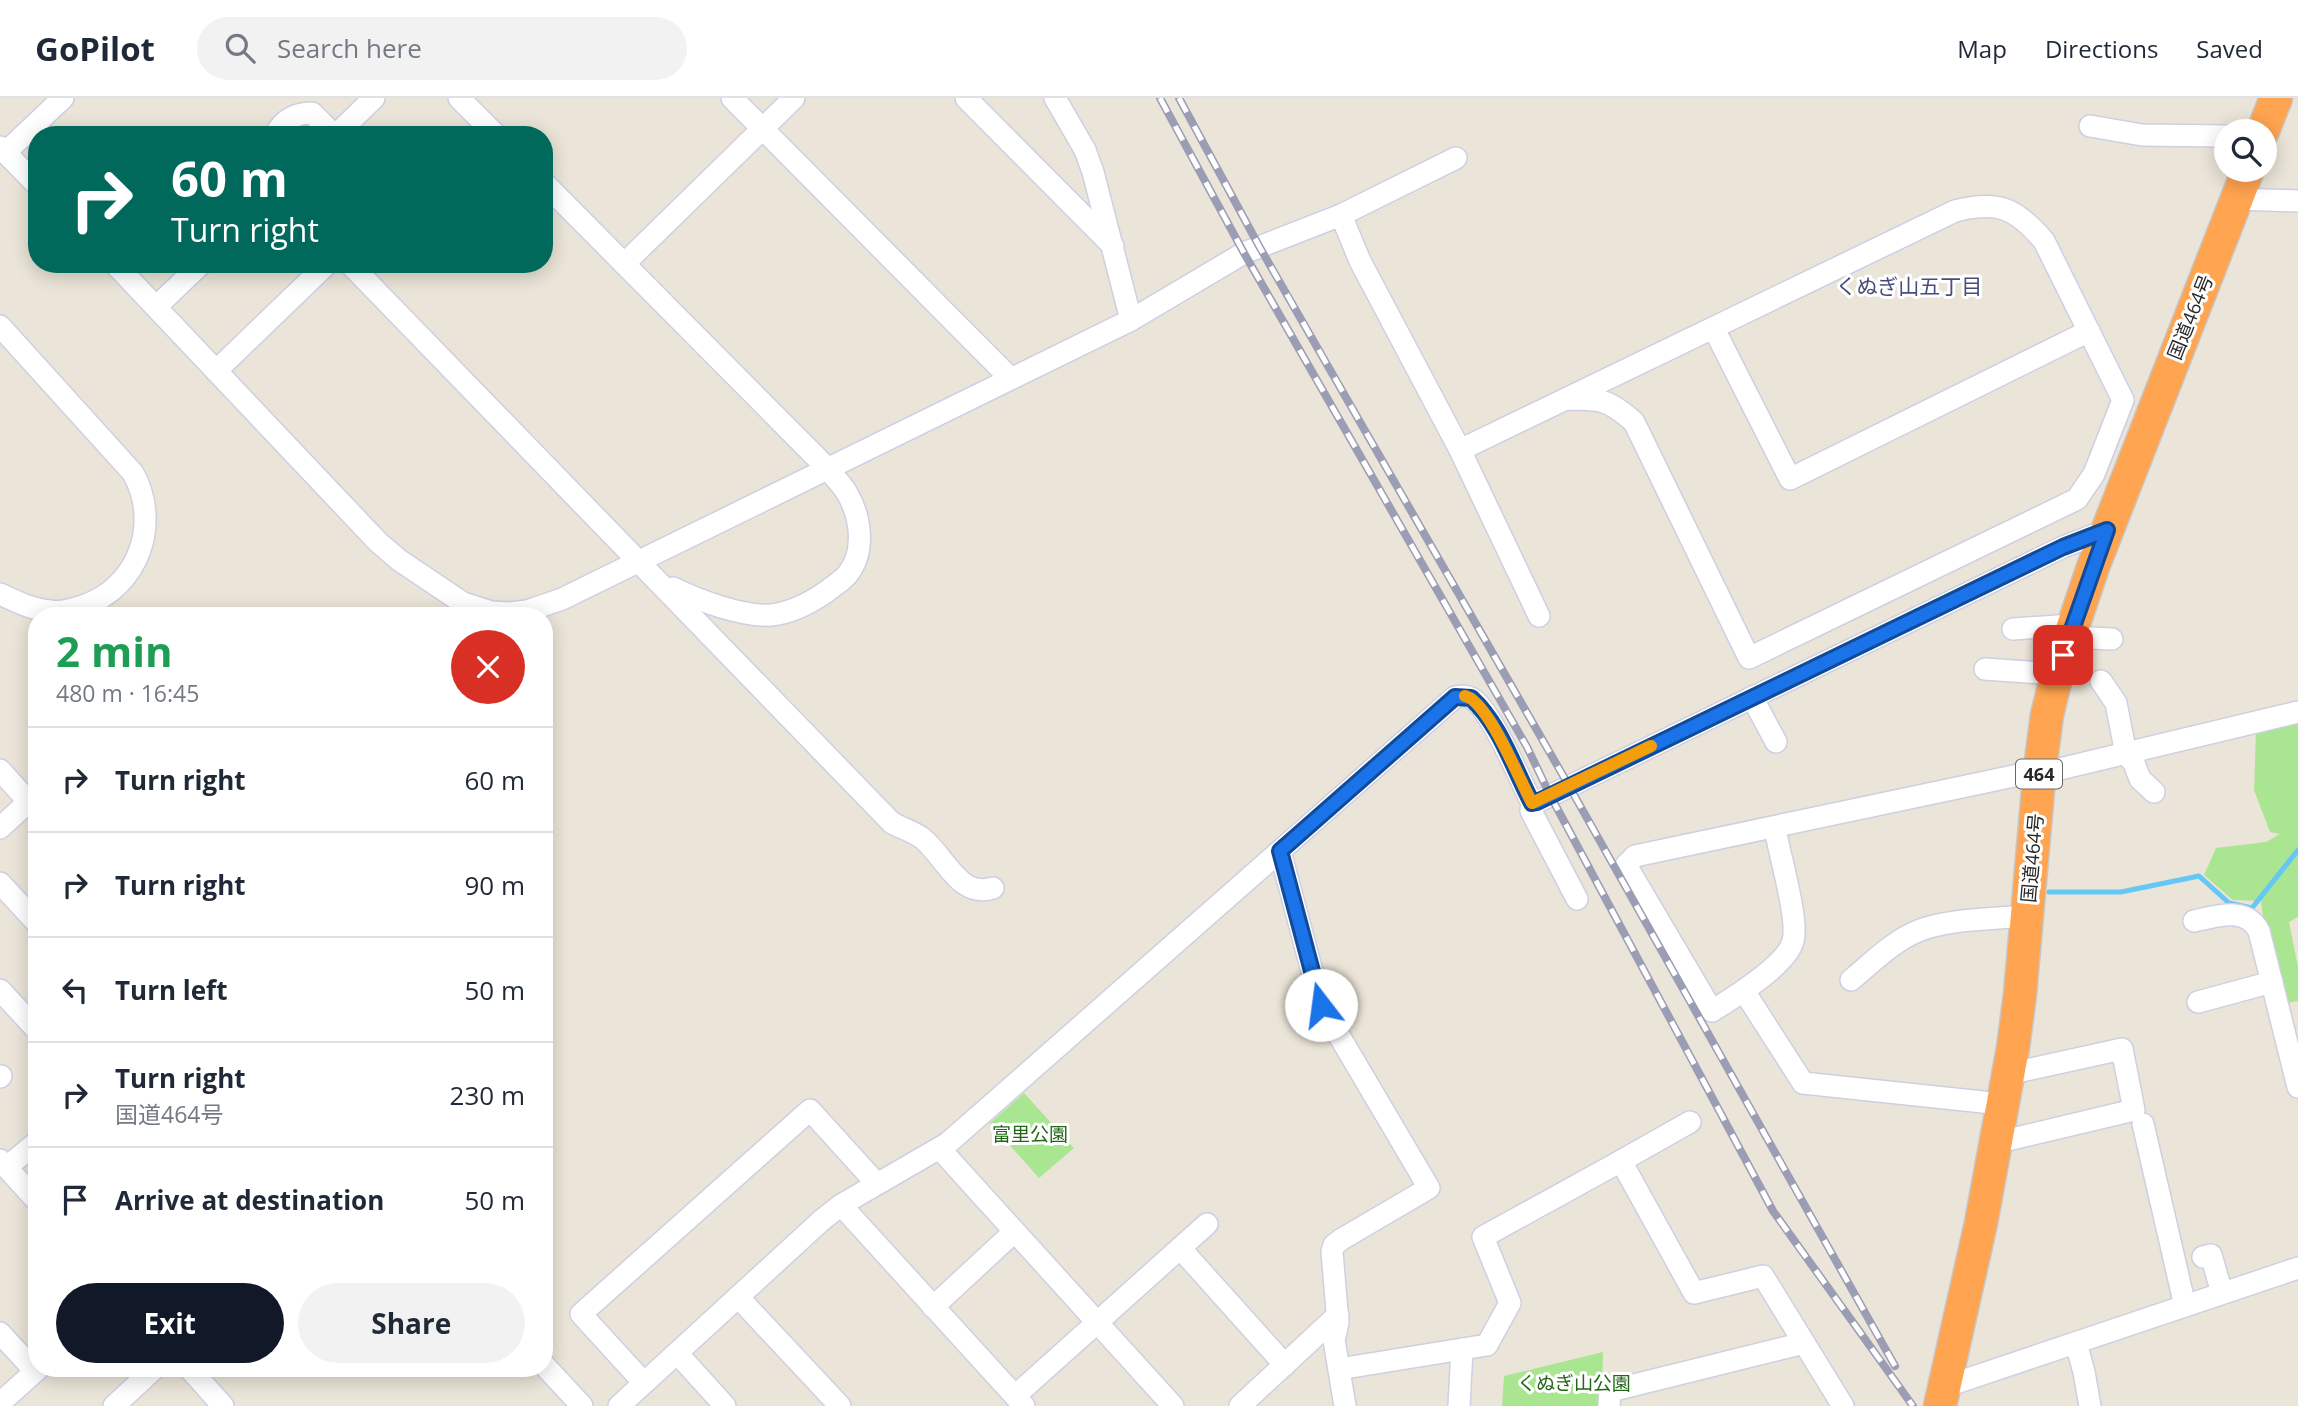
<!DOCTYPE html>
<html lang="en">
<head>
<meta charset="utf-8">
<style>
	:root { --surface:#fff; --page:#f2f2f3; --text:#1f2937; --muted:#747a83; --line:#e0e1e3; --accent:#111827 }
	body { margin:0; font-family:"Open Sans","Noto Sans JP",sans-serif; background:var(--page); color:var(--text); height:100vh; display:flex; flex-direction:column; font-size:26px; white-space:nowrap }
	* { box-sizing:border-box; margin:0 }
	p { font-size:23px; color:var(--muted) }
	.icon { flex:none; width:38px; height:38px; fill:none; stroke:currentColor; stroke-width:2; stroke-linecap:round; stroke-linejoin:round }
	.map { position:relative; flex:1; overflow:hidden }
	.panel { position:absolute; left:28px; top:509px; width:525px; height:770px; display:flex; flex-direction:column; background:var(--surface); border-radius:28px; box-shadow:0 4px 18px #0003 }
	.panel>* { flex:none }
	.top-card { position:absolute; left:28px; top:28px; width:525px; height:147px; border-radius:28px; box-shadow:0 4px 18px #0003; background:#00695c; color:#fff; overflow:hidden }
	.tools { position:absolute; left:2214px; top:21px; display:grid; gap:14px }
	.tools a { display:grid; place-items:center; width:63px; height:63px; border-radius:50%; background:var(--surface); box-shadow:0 4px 18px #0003; font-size:35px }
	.pin { position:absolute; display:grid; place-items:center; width:60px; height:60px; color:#fff; margin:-30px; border-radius:14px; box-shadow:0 4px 10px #0006 }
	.me { position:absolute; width:77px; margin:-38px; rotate:345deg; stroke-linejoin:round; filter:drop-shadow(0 0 5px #0008) }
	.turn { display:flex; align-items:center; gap:24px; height:147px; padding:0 28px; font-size:32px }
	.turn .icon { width:91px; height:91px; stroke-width:2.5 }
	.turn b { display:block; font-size:49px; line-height:60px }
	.round { display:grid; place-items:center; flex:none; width:74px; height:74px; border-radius:37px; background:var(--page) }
	.summary { display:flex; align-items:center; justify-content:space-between; height:119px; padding:0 28px }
	h1 { font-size:42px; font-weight:700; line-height:52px; color:#1e9e55 }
	.primary-button { display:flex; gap:14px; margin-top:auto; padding:14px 28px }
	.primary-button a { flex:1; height:80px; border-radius:42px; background:var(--accent); color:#fff; font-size:28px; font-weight:700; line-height:80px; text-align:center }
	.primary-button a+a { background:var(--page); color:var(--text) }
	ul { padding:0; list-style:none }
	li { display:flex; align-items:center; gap:21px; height:105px; padding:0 28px; border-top:2px solid var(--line) }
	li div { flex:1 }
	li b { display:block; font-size:26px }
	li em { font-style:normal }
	header { display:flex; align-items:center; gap:42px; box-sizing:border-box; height:98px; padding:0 35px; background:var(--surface); border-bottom:2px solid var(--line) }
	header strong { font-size:33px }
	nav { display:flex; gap:38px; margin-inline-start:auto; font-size:24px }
	.search { width:490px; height:63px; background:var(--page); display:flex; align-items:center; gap:18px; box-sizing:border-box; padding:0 24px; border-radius:38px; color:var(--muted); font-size:26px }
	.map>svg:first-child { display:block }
	.green { fill:#aae691 }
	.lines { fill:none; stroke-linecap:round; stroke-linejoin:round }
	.stream { stroke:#65c7f4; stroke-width:5 }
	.minor-casing { stroke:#ced0e2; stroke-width:24 }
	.highway-casing { stroke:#c7c7c7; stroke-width:35 }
	.minor { stroke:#fff; stroke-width:21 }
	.highway { stroke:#ffa450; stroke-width:32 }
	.rail-casing { stroke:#9b9db4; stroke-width:8 }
	.rail { stroke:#fff; stroke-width:5; stroke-dasharray:16; stroke-linecap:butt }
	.route-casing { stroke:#114b97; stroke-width:18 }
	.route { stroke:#1a73e8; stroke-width:12 }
	.slow { stroke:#f59e0b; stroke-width:12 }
	.labels { text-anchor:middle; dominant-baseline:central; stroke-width:6; stroke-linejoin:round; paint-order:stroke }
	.shield { fill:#fff; stroke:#686868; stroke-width:2 }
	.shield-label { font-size:18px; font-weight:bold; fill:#282828 }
	.street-label { font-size:19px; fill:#282828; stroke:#fff }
	.park-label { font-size:19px; fill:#226716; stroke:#fff }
	.neighbourhood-label { font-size:21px; fill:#464d7a; stroke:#fff }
</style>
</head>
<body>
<header>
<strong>GoPilot</strong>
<div class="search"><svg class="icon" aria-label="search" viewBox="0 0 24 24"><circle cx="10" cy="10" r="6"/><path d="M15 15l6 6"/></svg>Search here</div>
<nav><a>Map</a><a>Directions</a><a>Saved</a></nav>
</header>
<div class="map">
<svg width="2298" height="1308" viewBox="0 0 2298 1308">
	<rect width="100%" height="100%" fill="#ebe4d8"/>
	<g class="green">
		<polygon points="2298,622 2298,819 2289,824 2298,869 2298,903 2287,905 2263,819 2261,803 2233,802 2204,777 2216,750 2266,744 2280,736 2270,734 2254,692 2256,633"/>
		<polygon points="1024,995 1074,1050 1039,1080 990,1025"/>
		<polygon points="1603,1254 1602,1308 1502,1308 1504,1278"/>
	</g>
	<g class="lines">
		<polyline class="stream" points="2049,794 2121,794 2199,778 2229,805 2252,810 2298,752"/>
		<defs>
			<g id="minor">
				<polyline points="459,0 496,37"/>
				<polyline points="732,0 1010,280"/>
				<polyline points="966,0 1113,148"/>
				<polyline points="1055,0 1085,52 1093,74 1131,222"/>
				<polyline points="2090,28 2142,37 2226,38"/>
				<path d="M275,37c8,-15 20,-22 37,-22l22,22"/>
				<polyline points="336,37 374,0"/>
				<polyline points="0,49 37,87"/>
				<polyline points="5,55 63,0"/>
				<path d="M544,85l283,285c6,8 15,16 20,25 14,24 19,59 0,82 -5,6 -15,12 -21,17 -16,11 -35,21 -55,23 -29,2 -73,-15 -98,-27"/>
				<polyline points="2236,101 2298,103"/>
				<polyline points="1341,117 1360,163 1460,352 1539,518"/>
				<polyline points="115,166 378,444 399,462 463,505 491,514 509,515 527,513 562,501 1131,222 1244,155 1341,117 1456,60"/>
				<path d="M350,166l542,559c10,5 22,9 30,15 23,18 37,61 71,50"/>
				<polyline points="624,166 794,0"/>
				<polyline points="156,209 201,166"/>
				<path d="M0,228l133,147c28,50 6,114 -50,133 -9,3 -22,7 -32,5 -18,-1 -34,-9 -51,-17"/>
				<polyline points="1714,231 1790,381 2089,233"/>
				<polyline points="216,273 327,166"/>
				<path d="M1460,352c165,-79 330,-158 495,-239 43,-11 61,-3 89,30l79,159 -29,74 -17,25 -328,159 -115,-236c-26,-23 -33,-23 -67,-23"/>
				<polyline points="2013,531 2072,527"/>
				<polyline points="2068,539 2112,541"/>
				<polyline points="1985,571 2057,576"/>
				<polyline points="2101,583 2116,605 2126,656 2134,665 2140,681 2154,694"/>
				<polyline points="1752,599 1776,644"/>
				<polyline points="0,672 29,704"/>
				<polyline points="2039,676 2298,614"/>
				<polyline points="1532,705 1531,713 1577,801"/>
				<polyline points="0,730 37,696"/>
				<path d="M1775,730c4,26 24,91 18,113 -6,24 -60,57 -81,70l-86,-146 9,-9c131,-27 262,-56 393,-83l12,-5"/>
				<polyline points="1280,753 1321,907 1429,1090 1342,1141 1334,1147 1332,1154 1338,1225 1334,1242 1345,1308"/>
				<polyline points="0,785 37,825"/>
				<path d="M2194,823c23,-5 52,-15 65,10l39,156"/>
				<path d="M1851,882c21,-17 42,-39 67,-49 28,-12 77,-12 108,-15"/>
				<polyline points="0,892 37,932"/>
				<polyline points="1744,893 1803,985 2002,1006"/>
				<polyline points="2198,904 2272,884"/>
				<polyline points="0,979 1,978"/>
				<polyline points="2143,1026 2185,1208"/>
				<polyline points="1995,1045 2134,1012 2122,951 2008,976"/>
				<polyline points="940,1051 1173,1308"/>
				<polyline points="0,1062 37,1103"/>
				<polyline points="1621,1063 1690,1024"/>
				<polyline points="7,1069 37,1044"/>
				<polyline points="841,1107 1024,1308"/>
				<polyline points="1180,1150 1285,1267"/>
				<polyline points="2203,1159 2211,1157 2222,1195"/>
				<polyline points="738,1199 840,1308"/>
				<polyline points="933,1209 1014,1134"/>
				<polyline points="0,1235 35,1273"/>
				<polyline points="2076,1245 2084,1274 2090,1308"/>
				<polyline points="677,1255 725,1308"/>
				<polyline points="544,1267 582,1308"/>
				<polyline points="189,1270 223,1308"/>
				<polyline points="1339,1271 1487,1247 1510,1205 1483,1139 1621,1063 1694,1195 1763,1178 1843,1308"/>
				<polyline points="644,1285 581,1216 810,1012 877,1086"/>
				<polyline points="1944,1289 2298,1170"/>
				<polyline points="1015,1298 1207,1126"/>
				<polyline points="0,1305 39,1270"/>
				<polyline points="114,1308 155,1270"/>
				<path d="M619,1308l203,-186 19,-15 107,-62 507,-446c5,-1 11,-2 16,1 19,9 50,84 61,105l5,-1 526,-255 44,-17"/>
				<polyline points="1240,1308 1338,1217"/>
				<polyline points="1459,1308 1462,1251"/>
				<polyline points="1609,1308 1610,1293 1804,1245"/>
			</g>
			<g id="highway">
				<polyline points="2263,33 2276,0"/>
				<polyline points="1940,1308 1981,1125 2013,950 2020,896 2040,670 2047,617 2057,576 2093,469 2248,72"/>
			</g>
		</defs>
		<use href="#minor" class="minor-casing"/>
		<use href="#highway" class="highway-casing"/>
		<use href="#minor" class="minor"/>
		<use href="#highway" class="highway"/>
		<defs>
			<g id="rail">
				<polyline points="1160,0 1244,155 1527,649 1550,697 1773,1113 1913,1308"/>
				<polyline points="1179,0 1259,148 1569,688 1895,1268"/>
			</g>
		</defs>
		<use href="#rail" class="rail-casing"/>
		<use href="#rail" class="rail"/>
	</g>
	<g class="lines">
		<defs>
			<path id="route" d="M1321,907l-41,-154 175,-154 16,1c29,26 43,71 61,105l5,-1 526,-255 44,-17 -44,125"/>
		</defs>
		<use href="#route" class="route-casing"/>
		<use href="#route" class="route"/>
		<path class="slow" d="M1465,598c23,5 55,85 67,107l119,-57"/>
	</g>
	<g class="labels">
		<rect class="shield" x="2016" y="661.5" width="46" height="29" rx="5"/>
		<g class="shield-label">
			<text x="2039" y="676">464</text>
		</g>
		<g class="street-label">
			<text transform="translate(2190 219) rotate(-68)">国道464号</text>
			<text transform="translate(2032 760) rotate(-85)">国道464号</text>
		</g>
		<g class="park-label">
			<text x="1030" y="1036">富里公園</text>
			<text x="1574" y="1285">くぬぎ山公園</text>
		</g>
		<g class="neighbourhood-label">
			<text x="1909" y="188">くぬぎ山五丁目</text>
		</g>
	</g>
</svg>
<div class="tools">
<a><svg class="icon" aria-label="search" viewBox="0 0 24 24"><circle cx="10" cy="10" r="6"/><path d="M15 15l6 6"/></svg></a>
</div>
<div class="pin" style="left:2063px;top:557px;background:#d93025"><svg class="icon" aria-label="arrive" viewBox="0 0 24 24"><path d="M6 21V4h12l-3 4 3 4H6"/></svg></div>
<svg class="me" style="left:1321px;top:907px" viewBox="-20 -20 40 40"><circle r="19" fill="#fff"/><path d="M0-13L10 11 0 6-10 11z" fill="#1a73e8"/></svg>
<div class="top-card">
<div class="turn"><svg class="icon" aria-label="right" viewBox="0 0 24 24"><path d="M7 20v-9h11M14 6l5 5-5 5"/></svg><div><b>60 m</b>Turn right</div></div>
</div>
<section class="panel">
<div class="summary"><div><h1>2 min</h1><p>480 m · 16:45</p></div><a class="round" style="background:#d93025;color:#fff"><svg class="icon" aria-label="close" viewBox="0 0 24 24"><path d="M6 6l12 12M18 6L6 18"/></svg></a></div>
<ul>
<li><svg class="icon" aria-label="right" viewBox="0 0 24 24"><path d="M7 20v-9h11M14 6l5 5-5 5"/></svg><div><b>Turn right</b></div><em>60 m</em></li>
<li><svg class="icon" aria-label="right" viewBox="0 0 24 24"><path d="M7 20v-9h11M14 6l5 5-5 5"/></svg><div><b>Turn right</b></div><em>90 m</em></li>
<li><svg class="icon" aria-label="left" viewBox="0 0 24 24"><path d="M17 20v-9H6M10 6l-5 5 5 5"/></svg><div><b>Turn left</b></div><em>50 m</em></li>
<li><svg class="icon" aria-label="right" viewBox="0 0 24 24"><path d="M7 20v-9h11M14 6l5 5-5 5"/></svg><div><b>Turn right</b><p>国道464号</p></div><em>230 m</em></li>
<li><svg class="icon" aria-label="arrive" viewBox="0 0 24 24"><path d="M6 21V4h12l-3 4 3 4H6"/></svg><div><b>Arrive at destination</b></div><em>50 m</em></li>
</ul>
<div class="primary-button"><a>Exit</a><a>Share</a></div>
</section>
</div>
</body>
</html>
